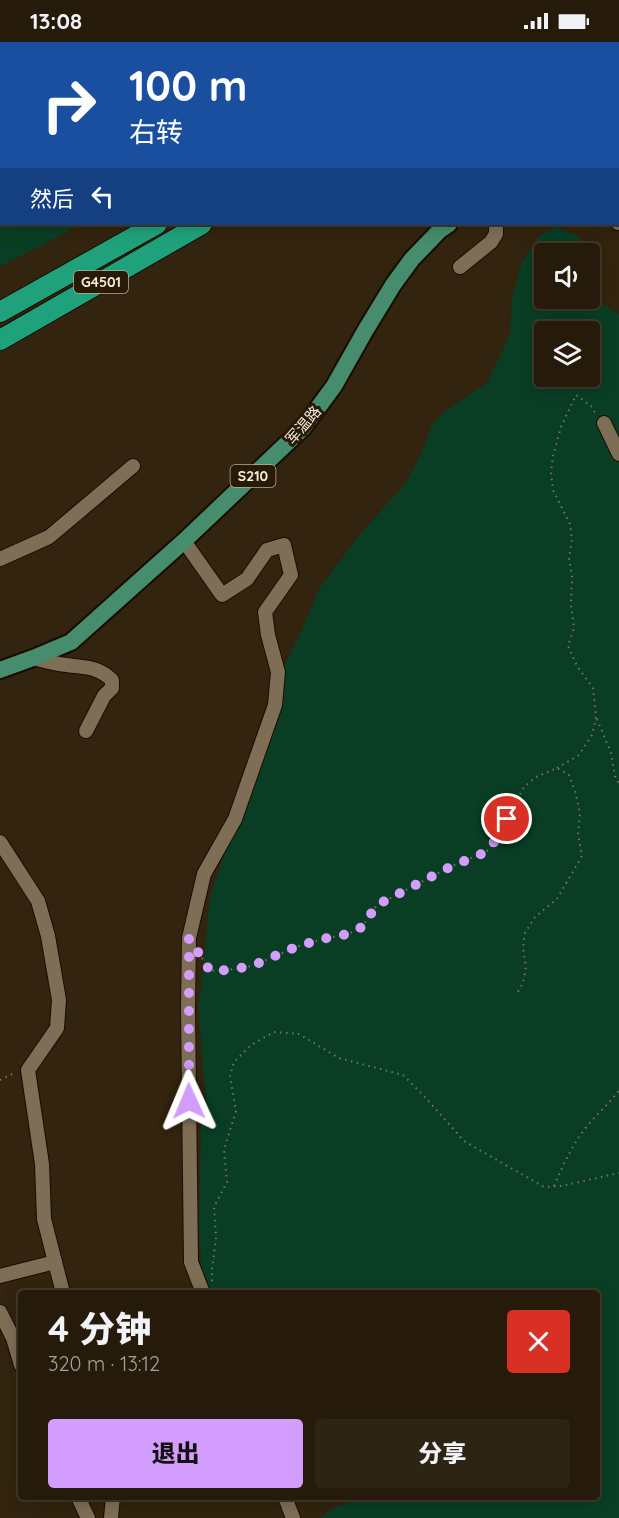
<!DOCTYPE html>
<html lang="zh">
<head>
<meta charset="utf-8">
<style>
	:root { --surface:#261b0a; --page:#2e2413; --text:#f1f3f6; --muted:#a4a19c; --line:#42392b; --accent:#d29dfd }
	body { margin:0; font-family:Quicksand,"Noto Sans SC",sans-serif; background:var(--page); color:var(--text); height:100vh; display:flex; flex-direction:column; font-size:22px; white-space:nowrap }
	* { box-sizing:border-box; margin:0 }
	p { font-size:20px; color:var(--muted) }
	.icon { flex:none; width:33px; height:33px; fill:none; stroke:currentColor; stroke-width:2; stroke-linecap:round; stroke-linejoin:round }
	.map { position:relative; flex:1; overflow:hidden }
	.sheet { position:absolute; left:18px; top:1248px; width:582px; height:210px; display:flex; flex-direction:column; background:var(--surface); border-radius:6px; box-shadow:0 3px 15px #0003,0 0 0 2px var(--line) }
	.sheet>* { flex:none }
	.guide { position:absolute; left:0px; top:0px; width:620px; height:183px; box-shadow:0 3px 15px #0003,0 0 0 2px var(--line); background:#1a4fa0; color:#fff; overflow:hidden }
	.controls { position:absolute; left:534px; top:201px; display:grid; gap:12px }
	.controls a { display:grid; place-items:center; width:66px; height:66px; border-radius:6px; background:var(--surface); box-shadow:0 3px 15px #0003,0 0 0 2px var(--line); font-size:30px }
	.pin { position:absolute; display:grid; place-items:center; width:51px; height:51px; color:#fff; margin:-26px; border:3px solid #fff; border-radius:50%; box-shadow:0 2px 6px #0007 }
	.me { position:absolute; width:66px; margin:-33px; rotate:359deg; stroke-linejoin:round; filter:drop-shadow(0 0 4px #0008) }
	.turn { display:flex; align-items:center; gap:21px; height:126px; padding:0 30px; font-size:27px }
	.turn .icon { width:78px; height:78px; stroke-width:2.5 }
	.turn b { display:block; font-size:42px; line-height:51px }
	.then { display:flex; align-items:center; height:57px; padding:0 30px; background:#0003; gap:12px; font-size:22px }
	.round { display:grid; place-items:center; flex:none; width:63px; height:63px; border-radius:6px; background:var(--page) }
	.headline { display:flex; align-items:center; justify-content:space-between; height:102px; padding:0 30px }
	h1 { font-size:36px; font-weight:800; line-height:45px }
	.primary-button { display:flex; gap:12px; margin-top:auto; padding:12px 30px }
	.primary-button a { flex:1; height:69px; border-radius:6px; background:var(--accent); color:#111; font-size:24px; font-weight:800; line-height:69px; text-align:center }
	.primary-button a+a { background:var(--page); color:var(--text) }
	.status { display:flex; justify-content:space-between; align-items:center; height:42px; padding:0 30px; background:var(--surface); direction:ltr }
	.status svg { height:16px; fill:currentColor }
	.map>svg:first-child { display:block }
	.green { fill:#093e25; fill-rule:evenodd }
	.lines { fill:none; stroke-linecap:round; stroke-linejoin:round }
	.minor-casing { stroke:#190d00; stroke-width:16 }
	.major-casing { stroke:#190d00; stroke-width:20 }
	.highway-casing { stroke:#190d00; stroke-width:22 }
	.path { stroke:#7d715e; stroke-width:2; stroke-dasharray:1.5 4.5; stroke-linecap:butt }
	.minor { stroke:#7e6e56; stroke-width:14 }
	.major { stroke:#458d6d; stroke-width:16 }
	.highway { stroke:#1fa27c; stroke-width:20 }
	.route { stroke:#d29dfd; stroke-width:10; stroke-dasharray:0 18 }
	.labels { text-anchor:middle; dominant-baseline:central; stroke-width:6; stroke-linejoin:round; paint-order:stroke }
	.shield { fill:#281a05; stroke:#b6ac9c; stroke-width:1.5 }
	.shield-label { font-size:14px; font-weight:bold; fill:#f3eadc }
	.street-label { font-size:15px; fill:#f3eadc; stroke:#281a05 }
</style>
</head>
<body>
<div class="status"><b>13:08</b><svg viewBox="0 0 49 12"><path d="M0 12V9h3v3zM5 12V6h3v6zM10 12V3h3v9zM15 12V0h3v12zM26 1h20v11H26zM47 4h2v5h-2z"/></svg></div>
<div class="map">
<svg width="619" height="1476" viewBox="0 0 619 1476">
	<rect width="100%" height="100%" fill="#32240e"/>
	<g class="green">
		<polygon points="0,0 415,0 412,2 2,2 2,182 81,182 0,225"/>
		<path d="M557,185l21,9 10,15 -1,2 -43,1v44h46v-1l29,17v1204h-298c12,-14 36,-18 54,-20l222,-1v-204h-388l-7,-23 -3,-39 2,-104 5,-29 -4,-43 -3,-48 11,-109 17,-51 27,-62 15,-39 11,-47 5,-35 17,-34 18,-43 40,-53 45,-50 16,-30 11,-29 11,-12 45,-31 22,-49 2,-34 10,-37 18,-27zM544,290h46v44h-46z"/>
	</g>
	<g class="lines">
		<defs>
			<g id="minor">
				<polyline points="618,181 619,181"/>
				<polyline points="460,225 491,200 496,192 496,182"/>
				<polyline points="604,381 619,412"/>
				<polyline points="184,499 222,553 247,537 267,508 284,503 291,533 265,570 268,593 278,630 275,663 235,777 204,832 189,896 188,967 191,1220 203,1251"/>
				<polyline points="0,517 49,495 133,424"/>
				<path d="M33,616c11,3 22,6 34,7 19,3 30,1 45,15v8l-8,8 -18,35"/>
				<polyline points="0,800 38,859 48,894 59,958 57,986 28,1028 42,1122 44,1177 63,1251"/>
				<polyline points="0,1234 55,1220"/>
				<polyline points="0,1270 13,1296 21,1323"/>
				<polyline points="78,1455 88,1476"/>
				<polyline points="285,1455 293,1476"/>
				<polyline points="111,1476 113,1455"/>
			</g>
			<g id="major">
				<polyline points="618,68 619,67"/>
				<polyline points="0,628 33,616 71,600 184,499 303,386 334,344 365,289 393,243 412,217 440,188 449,182"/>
			</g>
			<g id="highway">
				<polyline points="476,2 479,0"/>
				<polyline points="517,2 519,0"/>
				<polyline points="0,270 157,182"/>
				<polyline points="0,298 202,182"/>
			</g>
		</defs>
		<use href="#minor" class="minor-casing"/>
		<use href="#major" class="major-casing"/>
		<use href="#highway" class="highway-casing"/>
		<g class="path">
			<polyline points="115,2 115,0"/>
			<polyline points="0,69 2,68"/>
			<polyline points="597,677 611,711 615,734 619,742"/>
			<polyline points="557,726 579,713 592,693 596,675 593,646 577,624 568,604 574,586 571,563 572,534 569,516 572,497 570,482 553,448 551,431 553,414 561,385 576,353 591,364 596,372"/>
			<polyline points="202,916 210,929 228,928 252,924 299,904 323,897 348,892 362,885 377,863 450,825 486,810 498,795 524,745 536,735 557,726 569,733 576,752 580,772 578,792 582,814 557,857 535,875 525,891 523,906 526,925 523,941 516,953"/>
			<polyline points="0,1038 16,1030"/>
			<path d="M554,1144c10,-23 18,-41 34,-61 10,-12 22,-22 31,-35"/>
			<polyline points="212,1239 212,1228 216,1196 214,1165 227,1140 224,1108 236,1069 230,1034 234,1020 251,1003 274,990 299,992 339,1016 403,1033 424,1054 464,1099 544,1145 562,1144 619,1131"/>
		</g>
		<use href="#minor" class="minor"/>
		<use href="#major" class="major"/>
		<use href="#highway" class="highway"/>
	</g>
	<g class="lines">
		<polyline class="route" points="189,1059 189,896 210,929 228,928 252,924 298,904 323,897 348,892 362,885 377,863 450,825 486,810 498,795 507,777"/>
	</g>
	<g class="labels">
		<g class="shield">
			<rect x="74" y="229" width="54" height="22" rx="4.5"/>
			<rect x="230.5" y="423" width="45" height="22" rx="4.5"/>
		</g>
		<g class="shield-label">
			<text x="101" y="240">G4501</text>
			<text x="253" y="434">S210</text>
		</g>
		<g class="street-label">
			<text transform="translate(303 383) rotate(-49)">军温路</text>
		</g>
	</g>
</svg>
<div class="controls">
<a><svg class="icon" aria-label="sound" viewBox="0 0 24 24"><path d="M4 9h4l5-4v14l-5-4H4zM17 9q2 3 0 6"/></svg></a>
<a><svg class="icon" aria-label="layers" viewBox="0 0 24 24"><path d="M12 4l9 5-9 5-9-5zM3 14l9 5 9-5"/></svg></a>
</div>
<div class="pin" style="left:507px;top:777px;background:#d93025"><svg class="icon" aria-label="arrive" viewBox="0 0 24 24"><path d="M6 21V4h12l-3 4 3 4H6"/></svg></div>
<svg class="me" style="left:189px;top:1059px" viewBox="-20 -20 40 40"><path d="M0-17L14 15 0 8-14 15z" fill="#d29dfd" stroke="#fff" stroke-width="4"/></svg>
<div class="guide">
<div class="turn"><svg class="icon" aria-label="right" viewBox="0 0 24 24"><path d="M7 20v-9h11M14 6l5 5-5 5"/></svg><div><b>100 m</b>右转</div></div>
<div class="then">然后<svg class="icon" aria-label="left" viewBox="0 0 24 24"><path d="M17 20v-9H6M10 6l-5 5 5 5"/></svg></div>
</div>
<section class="sheet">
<div class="headline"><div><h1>4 分钟</h1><p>320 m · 13:12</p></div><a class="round" style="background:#d93025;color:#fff"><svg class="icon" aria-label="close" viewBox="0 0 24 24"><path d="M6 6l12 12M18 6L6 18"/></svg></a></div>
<div class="primary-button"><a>退出</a><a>分享</a></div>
</section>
</div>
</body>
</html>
